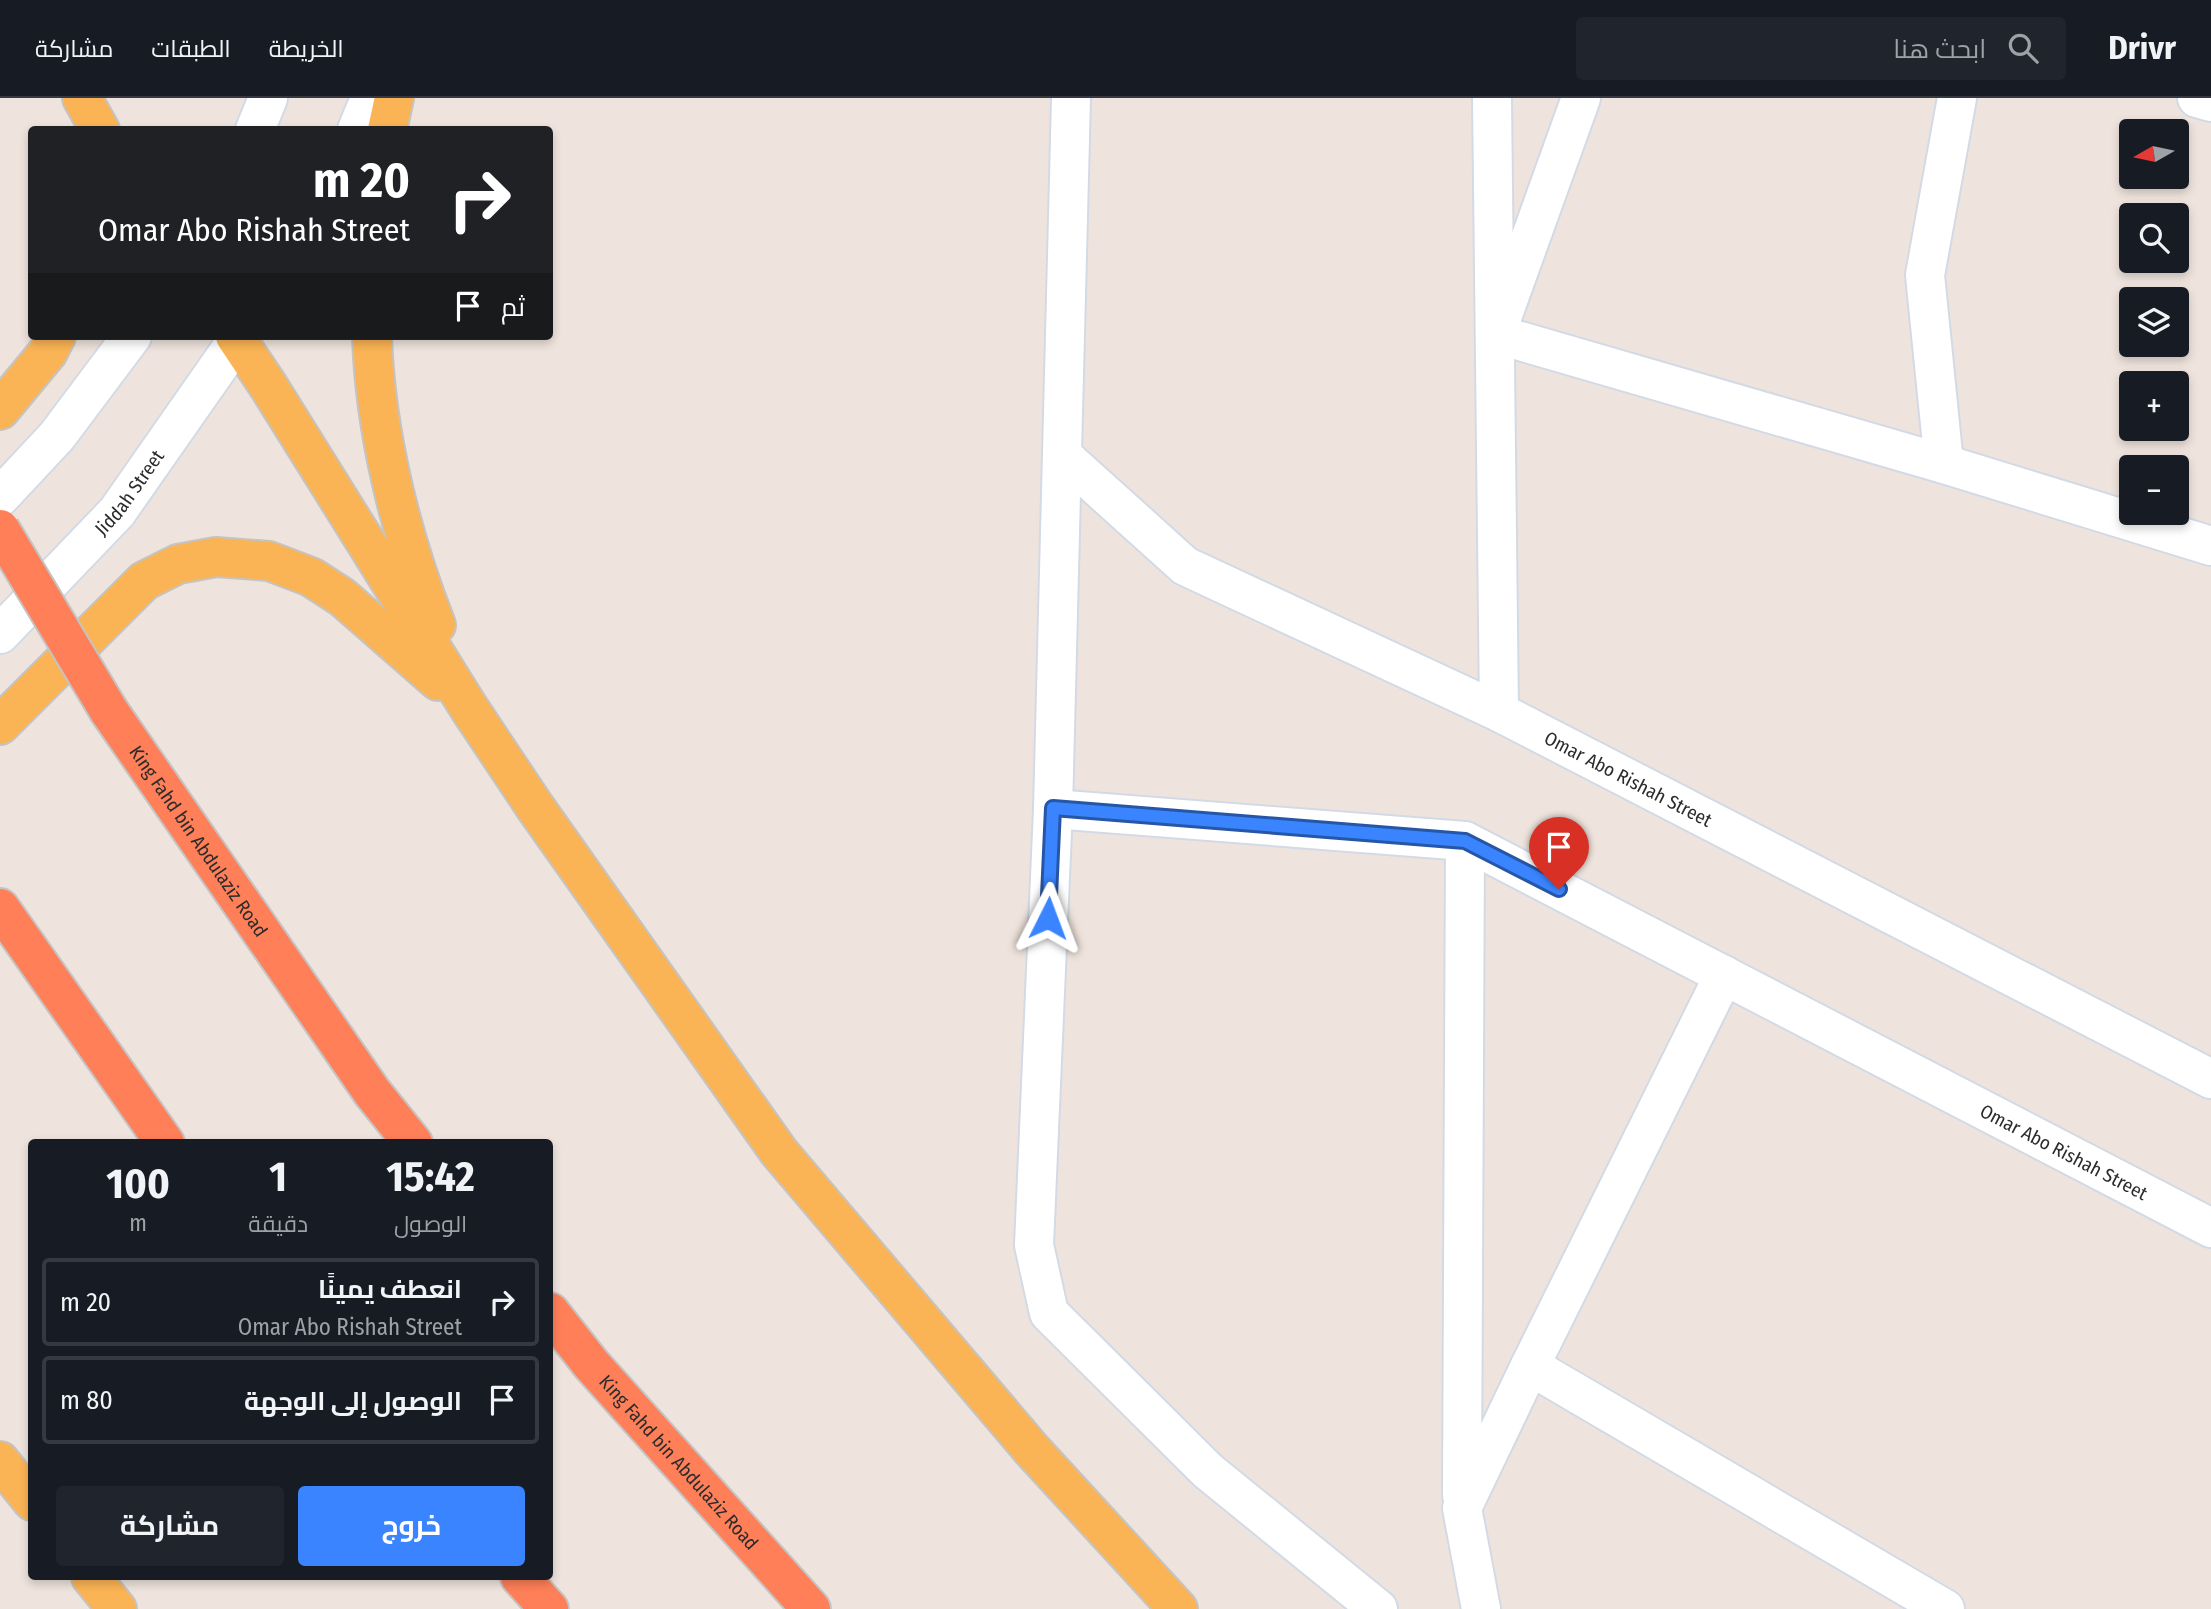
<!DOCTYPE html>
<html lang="ar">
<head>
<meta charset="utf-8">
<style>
	:root { --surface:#171b24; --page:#20242c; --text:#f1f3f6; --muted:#9ea1a6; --line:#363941; --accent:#3a85ff }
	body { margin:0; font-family:"Fira Sans Condensed",Cairo,sans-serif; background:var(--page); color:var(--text); direction:rtl; height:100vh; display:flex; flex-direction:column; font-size:26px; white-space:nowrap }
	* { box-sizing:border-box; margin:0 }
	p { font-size:23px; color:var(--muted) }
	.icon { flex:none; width:38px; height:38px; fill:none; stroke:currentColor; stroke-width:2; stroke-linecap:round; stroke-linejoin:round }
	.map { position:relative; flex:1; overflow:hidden; direction:ltr }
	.drawer { position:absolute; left:28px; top:1041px; width:525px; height:441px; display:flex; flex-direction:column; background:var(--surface); border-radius:7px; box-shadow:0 4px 10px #0003; direction:rtl }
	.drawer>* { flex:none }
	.top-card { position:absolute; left:28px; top:28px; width:525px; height:214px; border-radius:7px; box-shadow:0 4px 10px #0003; direction:rtl; background:#202124; color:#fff; overflow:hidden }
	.needle { width:46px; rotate:261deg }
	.buttons { position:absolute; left:2119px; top:21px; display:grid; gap:14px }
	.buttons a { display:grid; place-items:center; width:70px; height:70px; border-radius:7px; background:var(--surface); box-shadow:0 4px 10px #0003; font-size:35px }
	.pin { position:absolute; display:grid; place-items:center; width:60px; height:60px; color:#fff; margin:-72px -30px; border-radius:50% 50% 50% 0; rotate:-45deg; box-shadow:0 0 7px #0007 }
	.pin .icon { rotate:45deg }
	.me { position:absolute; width:77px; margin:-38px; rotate:3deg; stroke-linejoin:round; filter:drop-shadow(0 0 5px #0008) }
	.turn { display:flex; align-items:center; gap:24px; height:147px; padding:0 28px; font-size:32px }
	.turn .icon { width:91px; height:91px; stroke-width:2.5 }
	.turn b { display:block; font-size:49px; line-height:60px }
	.then { display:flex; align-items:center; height:66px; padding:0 28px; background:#0003; gap:14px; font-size:26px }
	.eta { display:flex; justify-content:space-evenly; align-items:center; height:119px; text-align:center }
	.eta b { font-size:42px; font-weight:700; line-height:49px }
	.primary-button { display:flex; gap:14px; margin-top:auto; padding:14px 28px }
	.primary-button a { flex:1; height:80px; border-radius:7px; background:var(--accent); color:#fff; font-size:28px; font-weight:700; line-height:80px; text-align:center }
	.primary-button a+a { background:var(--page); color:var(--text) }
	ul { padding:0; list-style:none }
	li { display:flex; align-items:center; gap:21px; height:88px; margin:0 14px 10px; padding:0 14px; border:4px solid var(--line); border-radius:7px }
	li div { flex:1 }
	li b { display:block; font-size:26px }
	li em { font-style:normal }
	header { display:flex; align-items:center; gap:42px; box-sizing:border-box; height:98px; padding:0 35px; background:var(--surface); border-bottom:2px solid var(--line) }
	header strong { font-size:33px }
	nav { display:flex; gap:38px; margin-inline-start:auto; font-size:24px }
	.search { width:490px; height:63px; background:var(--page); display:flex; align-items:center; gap:18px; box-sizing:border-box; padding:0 24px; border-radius:7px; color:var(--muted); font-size:26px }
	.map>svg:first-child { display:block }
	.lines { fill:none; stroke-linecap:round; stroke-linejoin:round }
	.street-casing { stroke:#d2dae6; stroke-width:42 }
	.secondary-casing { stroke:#d2dae6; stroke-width:42 }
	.primary-casing { stroke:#c4c4c4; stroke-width:42 }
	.highway-casing { stroke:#c4c4c4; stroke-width:42 }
	.street { stroke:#fff; stroke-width:38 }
	.secondary { stroke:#fff; stroke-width:38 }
	.primary { stroke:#fbb455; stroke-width:38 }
	.highway { stroke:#ff7f58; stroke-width:38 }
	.highway-bridge-casing { stroke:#c4c4c4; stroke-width:42; stroke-linecap:butt }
	.highway-bridge { stroke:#ff7f58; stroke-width:38 }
	.route-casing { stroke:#2656a6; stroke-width:18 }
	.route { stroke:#3a85ff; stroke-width:12 }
	.labels { text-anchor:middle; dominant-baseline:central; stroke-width:6; stroke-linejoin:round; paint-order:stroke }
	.street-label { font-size:19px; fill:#2c2c2c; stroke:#fff }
</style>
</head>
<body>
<header>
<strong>Drivr</strong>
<div class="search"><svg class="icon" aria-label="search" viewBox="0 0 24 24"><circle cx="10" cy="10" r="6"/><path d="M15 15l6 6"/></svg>ابحث هنا</div>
<nav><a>الخريطة</a><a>الطبقات</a><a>مشاركة</a></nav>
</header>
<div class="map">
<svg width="2211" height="1511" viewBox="0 0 2211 1511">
	<rect width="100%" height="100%" fill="#efe4dd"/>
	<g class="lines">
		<defs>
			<g id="street">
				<polyline points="1071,0 1053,711 1034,1147 1049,1215 1208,1373 1378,1511"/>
				<polyline points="1492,0 1499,614"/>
				<polyline points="1581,0 1496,236 1944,366 2211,448"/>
				<polyline points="2197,0 2211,4"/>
				<polyline points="1944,366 1925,177 1957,0"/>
				<polyline points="1530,1268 1945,1511"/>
				<polyline points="1462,1397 1465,743"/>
				<polyline points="1481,1511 1462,1410 1530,1268 1724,877"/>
			</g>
			<g id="secondary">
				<polyline points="255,32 268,0"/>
				<polyline points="357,32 370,0"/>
				<path id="s1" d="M1063,358l122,110 314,146 712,367"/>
				<polyline points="0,399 57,338 132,238"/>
				<path id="s2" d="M0,536l117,-122 123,-176"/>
				<path id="s3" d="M1053,711l412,32 746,387"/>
			</g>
			<g id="primary">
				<polyline points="82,0 100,32"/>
				<polyline points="387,32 394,0"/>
				<polyline points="235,238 269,289 469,610 535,709 779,1054 1032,1352 1178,1511"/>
				<path d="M372,238c3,96 29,200 64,289"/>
				<polyline points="0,312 48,254 56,238"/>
				<polyline points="0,627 144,483 178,466 216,459 269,463 311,479 342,499 438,583"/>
				<polyline points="0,1363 32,1403"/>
				<polyline points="91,1479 117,1511"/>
			</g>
			<g id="highway">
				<path id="s4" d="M109,613l263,381 41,51"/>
				<polyline points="0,810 165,1045"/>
				<path id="s5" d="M550,1214l41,52 220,245"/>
				<polyline points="520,1479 549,1511"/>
			</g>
		</defs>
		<use href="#street" class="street-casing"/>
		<use href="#secondary" class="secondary-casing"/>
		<use href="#primary" class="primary-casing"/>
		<use href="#highway" class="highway-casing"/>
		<use href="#street" class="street"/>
		<use href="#secondary" class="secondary"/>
		<use href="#primary" class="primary"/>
		<use href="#highway" class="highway"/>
		<defs>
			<polyline id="highway-bridge" points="0,431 109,613"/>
		</defs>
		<use href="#highway-bridge" class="highway-bridge-casing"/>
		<use href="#highway-bridge" class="highway-bridge"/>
	</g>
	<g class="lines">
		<defs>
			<polyline id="route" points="1048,820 1053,710 1465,743 1559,791"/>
		</defs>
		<use href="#route" class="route-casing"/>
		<use href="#route" class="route"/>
	</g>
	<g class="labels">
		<g class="street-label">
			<text stroke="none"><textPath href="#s2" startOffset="192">Jiddah Street</textPath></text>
			<text stroke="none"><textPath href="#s1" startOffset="656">Omar Abo Rishah Street</textPath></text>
			<text stroke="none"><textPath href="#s4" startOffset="158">King Fahd bin Abdulaziz Road</textPath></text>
			<text stroke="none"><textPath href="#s3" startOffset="1088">Omar Abo Rishah Street</textPath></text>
			<text stroke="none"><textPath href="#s5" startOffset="198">King Fahd bin Abdulaziz Road</textPath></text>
		</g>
	</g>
</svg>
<div class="buttons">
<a><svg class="needle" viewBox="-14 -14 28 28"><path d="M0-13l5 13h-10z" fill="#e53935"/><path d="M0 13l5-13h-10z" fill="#9ea1a6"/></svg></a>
<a><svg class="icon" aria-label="search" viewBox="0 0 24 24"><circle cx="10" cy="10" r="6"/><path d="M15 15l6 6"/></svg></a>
<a><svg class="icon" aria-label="layers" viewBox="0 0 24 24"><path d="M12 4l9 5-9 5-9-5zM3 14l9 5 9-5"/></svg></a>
<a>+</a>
<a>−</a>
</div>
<div class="pin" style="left:1559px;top:791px;background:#d93025"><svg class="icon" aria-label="arrive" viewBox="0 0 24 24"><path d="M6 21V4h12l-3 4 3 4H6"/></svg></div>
<svg class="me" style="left:1048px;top:820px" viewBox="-20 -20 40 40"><path d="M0-17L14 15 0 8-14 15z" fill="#3a85ff" stroke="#fff" stroke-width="4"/></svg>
<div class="top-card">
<div class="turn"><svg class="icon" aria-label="right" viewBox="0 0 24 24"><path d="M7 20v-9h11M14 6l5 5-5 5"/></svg><div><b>20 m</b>Omar Abo Rishah Street</div></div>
<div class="then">ثم<svg class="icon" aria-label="arrive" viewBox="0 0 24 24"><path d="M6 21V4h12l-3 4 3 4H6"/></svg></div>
</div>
<section class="drawer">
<div class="eta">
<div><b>15:42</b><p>الوصول</p></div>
<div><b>1</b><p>دقيقة</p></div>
<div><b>100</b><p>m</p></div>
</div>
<ul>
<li><svg class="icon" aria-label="right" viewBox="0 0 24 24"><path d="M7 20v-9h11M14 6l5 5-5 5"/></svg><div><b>انعطف يمينًا</b><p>Omar Abo Rishah Street</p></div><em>20 m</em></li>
<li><svg class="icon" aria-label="arrive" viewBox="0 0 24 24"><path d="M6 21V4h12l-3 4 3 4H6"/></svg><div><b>الوصول إلى الوجهة</b></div><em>80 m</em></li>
</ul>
<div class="primary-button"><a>خروج</a><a>مشاركة</a></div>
</section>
</div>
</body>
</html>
